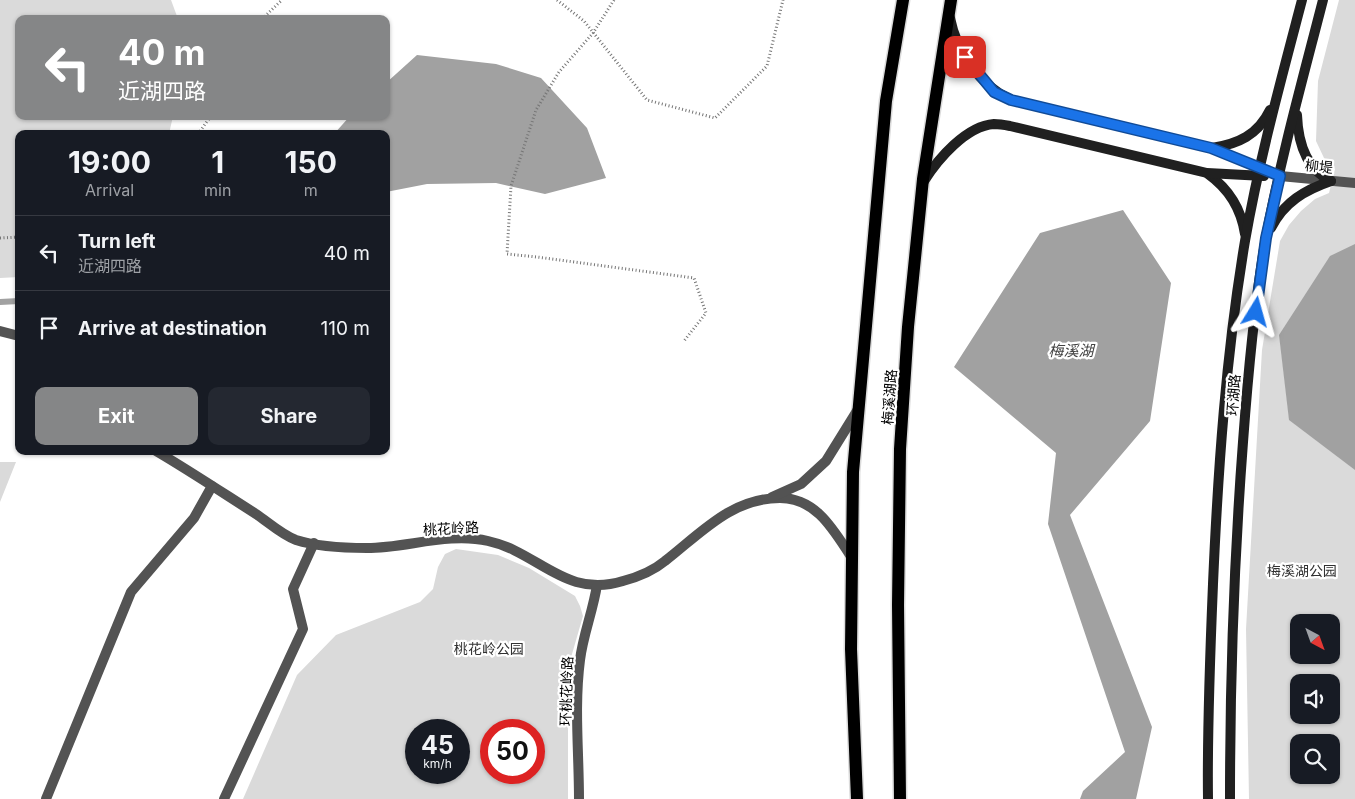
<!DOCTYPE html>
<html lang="en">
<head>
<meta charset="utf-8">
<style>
	:root { --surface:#171b24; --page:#242831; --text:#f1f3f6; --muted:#9ea1a6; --line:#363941; --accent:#858687 }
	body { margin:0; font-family:Inter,"Noto Sans SC",sans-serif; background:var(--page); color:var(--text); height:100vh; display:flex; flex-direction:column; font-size:19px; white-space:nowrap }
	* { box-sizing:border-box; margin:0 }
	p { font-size:16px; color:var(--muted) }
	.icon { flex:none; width:28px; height:28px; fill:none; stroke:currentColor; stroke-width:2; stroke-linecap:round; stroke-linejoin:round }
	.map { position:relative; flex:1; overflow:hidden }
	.panel { position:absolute; left:15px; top:130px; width:375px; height:325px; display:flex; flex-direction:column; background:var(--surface); border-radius:10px; box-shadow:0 1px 4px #0004 }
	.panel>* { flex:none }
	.banner { position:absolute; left:15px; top:15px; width:375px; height:105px; border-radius:10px; box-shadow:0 1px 4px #0004; background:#858687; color:#fff; overflow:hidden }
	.needle { width:32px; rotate:139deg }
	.buttons { position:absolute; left:1290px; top:614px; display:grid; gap:10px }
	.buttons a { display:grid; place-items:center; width:50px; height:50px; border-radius:10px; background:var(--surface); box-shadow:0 1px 4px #0004; font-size:25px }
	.speed { position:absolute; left:405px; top:719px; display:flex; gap:10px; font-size:25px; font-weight:700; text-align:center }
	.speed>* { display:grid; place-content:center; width:65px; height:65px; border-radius:50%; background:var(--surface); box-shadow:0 1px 4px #0004; line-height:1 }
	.speed small { font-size:12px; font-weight:400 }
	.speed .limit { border:8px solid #d22; background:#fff; color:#111 }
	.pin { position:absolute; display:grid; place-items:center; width:42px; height:42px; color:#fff; margin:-21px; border-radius:10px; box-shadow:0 2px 8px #0006 }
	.me { position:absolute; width:55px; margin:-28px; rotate:8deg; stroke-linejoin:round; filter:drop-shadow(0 0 4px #0008) }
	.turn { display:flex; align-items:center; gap:18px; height:105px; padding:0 20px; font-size:22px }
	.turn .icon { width:65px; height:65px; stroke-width:2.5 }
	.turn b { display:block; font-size:35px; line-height:42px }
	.eta { display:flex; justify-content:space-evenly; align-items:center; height:85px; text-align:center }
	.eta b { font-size:30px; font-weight:700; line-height:35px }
	.cta { display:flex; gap:10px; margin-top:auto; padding:10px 20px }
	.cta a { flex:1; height:58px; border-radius:10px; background:var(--accent); color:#fff; font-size:20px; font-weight:700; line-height:58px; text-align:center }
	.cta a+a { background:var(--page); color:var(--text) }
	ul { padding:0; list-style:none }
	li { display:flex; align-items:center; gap:15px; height:75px; padding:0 20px; border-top:1px solid var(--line) }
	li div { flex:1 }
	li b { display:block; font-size:19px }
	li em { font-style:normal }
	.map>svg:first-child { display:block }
	.green { fill:#dadada; fill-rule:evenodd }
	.water { fill:#a1a1a1 }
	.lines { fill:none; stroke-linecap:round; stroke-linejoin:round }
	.stream { stroke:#a1a1a1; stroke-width:6 }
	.primary-casing { stroke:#dbdbdb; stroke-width:15 }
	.path { stroke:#757575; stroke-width:3; stroke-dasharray:1 2.5; stroke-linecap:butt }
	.street { stroke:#535353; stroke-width:10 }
	.secondary { stroke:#202020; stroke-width:10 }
	.primary { stroke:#000; stroke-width:12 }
	.route-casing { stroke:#114b97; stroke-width:12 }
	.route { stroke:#1a73e8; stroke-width:9 }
	.labels { text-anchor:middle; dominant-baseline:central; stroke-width:4.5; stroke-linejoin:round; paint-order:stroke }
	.street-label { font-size:14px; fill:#000; stroke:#fff }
	.park-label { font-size:14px; fill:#313131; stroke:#fff }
	.water-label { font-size:15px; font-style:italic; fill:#424242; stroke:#fff }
</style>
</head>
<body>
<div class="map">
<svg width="1355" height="799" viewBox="0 0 1355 799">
	<rect width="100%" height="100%" fill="#fff"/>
	<g class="green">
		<polygon points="0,0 171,0 178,19 19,19 19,116 173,116 169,134 19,134 19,277 0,278"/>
		<path d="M1339,0h16v799h-106l-3,-170 16,-279 18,-109 9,-16 12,-14 14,-12 14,-6 6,-24 -11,-11 -8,-17 2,-60zM1299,622h32v33h-32zM1299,682h32v33h-32zM1299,742h32v33h-32z"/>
		<polygon points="0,462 16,462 0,502"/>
		<path d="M456,549l42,6 31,13 46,28 5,10 3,10 -13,45 -2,22v116h-325l54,-124 39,-40 84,-33 13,-13 5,-22 7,-13zM416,730h43v42h-43zM491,730h43v42h-43z"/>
	</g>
	<g class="water">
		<polygon points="417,55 496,64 541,78 587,128 606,178 545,194 496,183 427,184 386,192 386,134 334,134 350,116 386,116 386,83"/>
		<polygon points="1123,210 1171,283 1150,421 1070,515 1152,727 1136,799 1080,799 1083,791 1125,752 1048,524 1056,453 954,367 1040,233"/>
		<polygon points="1355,244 1355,470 1289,420 1279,335 1330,256"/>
	</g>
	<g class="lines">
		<polyline class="stream" points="0,302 19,301"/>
		<defs>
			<g id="primary">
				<polyline points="857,799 851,649 853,472 886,101 903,0"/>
				<polyline points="900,799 898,605 900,449 908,327 923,179 951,0"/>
			</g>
		</defs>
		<use href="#primary" class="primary-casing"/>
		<g class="path">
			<polyline points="557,0 584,21 647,100 715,118 767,66 783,0"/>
			<polyline points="614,0 593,33 559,72 536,110 511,186 507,254 537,257 694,278 706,313 684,341"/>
			<polyline points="262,19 282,0"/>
			<polyline points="198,134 211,116"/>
			<polyline points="0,238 19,237"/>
		</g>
		<g class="street">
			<polyline points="1280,176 1355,183"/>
			<polyline points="0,331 19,336"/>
			<path d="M156,451c34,20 67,42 100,63 12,8 26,21 40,26 19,6 50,8 71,8 39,0 82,-16 121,-7 51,11 77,58 135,40 15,-4 30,-10 42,-20 35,-27 66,-63 115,-63 37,0 54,33 72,60"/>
			<polyline points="772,497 801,484 826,461 857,411"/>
			<polyline points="46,799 131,592 194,518 212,486"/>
			<polyline points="224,799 303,629 293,589 314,543"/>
			<path d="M579,799c0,-46 -5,-93 1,-139 3,-25 13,-49 17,-75"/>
		</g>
		<g class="secondary">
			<path d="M950,18c7,35 29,66 61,82l200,48 69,28"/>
			<path d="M1297,115c1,27 9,54 34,66"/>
			<path d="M1212,148c26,-4 46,-13 58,-38"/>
			<path d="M1208,174c21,15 33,34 37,60"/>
			<path d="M924,181c14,-22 42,-55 70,-57 5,0 11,1 16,2l197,47 57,3"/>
			<path d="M1271,228c13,-26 34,-38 60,-47"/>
			<path d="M1208,799c-1,-72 2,-143 5,-215 5,-115 13,-230 32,-343 14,-81 36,-161 57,-241"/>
			<path d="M1230,799c0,-119 4,-238 13,-357 5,-68 11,-138 23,-205 15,-80 37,-159 57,-237"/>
		</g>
		<use href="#primary" class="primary"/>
	</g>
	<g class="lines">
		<defs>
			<polyline id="route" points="965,57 994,92 1011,100 1211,148 1280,176 1266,238 1256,312"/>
		</defs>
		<use href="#route" class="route-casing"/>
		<use href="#route" class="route"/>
	</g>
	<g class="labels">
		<g class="street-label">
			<text transform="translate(1319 166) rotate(6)">柳堤</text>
			<text transform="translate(1233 395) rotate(-86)">环湖路</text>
			<text transform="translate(889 397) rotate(-86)">梅溪湖路</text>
			<text transform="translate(451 528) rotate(-3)">桃花岭路</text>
			<text transform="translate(566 691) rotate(-88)">环桃花岭路</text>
		</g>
		<g class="park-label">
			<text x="1302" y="570">梅溪湖公园</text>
			<text x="489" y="648">桃花岭公园</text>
		</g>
		<g class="water-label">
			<text x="1071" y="350">梅溪湖</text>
		</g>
	</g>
</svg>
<div class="buttons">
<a><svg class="needle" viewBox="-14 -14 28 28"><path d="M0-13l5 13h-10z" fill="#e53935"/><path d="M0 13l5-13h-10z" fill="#9ea1a6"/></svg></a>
<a><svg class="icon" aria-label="sound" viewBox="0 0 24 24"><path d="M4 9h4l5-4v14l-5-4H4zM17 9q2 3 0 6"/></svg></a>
<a><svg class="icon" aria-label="search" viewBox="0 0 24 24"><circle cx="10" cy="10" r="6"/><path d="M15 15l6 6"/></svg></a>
</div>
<div class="speed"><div>45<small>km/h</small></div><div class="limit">50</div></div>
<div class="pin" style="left:965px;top:57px;background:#d93025"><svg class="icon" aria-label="arrive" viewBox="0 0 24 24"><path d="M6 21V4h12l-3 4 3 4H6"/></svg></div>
<svg class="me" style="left:1256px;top:312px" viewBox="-20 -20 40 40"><path d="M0-17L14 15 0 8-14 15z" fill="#1a73e8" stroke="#fff" stroke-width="4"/></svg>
<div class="banner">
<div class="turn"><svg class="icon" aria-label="left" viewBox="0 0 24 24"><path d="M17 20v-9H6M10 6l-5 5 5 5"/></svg><div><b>40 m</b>近湖四路</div></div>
</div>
<section class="panel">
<div class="eta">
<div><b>19:00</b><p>Arrival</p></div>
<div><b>1</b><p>min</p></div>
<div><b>150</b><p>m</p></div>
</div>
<ul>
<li><svg class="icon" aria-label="left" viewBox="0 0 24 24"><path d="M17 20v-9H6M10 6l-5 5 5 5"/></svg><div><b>Turn left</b><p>近湖四路</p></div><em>40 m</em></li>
<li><svg class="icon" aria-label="arrive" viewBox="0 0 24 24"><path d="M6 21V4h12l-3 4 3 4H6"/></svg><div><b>Arrive at destination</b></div><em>110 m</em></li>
</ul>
<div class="cta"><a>Exit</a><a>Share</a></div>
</section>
</div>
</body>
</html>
